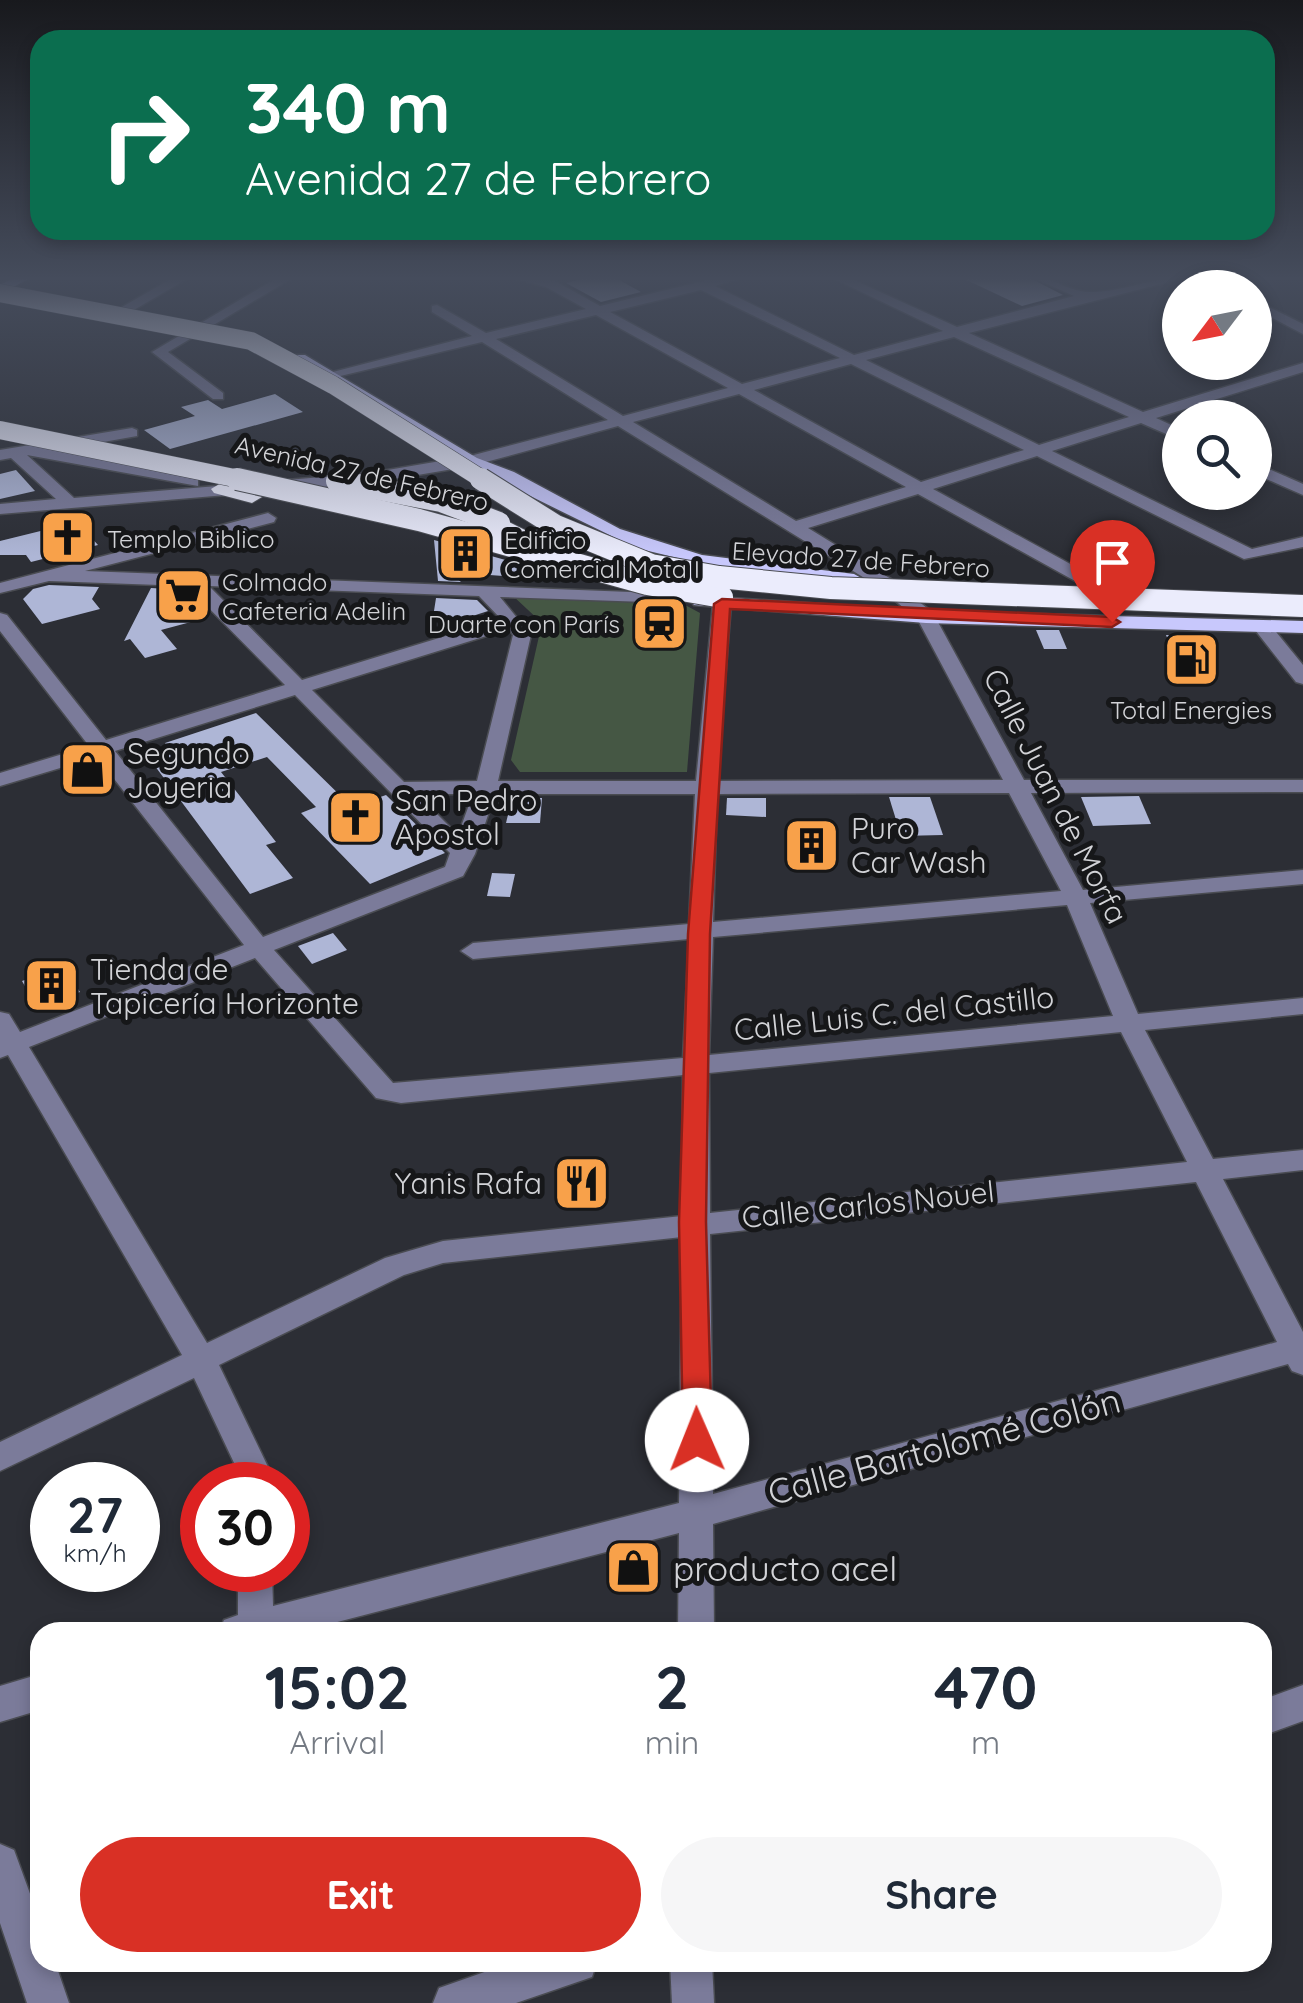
<!DOCTYPE html>
<html lang="en">
<head>
<meta charset="utf-8">
<style>
	:root { --surface:#fff; --page:#f6f6f7; --text:#1f2937; --muted:#747a83; --accent:#d93025 }
	body { margin:0; font-family:Quicksand,sans-serif; background:var(--page); color:var(--text); height:100vh; display:flex; flex-direction:column; font-size:38px; white-space:nowrap }
	* { box-sizing:border-box; margin:0 }
	p { font-size:32px; color:var(--muted) }
	.icon { flex:none; width:55px; height:55px; fill:none; stroke:currentColor; stroke-width:2; stroke-linecap:round; stroke-linejoin:round }
	.map { position:relative; flex:1; overflow:hidden }
	.details { position:absolute; left:30px; top:1622px; width:1242px; height:350px; display:flex; flex-direction:column; background:var(--surface); border-radius:30px; box-shadow:0 5px 15px #0003 }
	.details>* { flex:none }
	.banner { position:absolute; left:30px; top:30px; width:1245px; height:210px; border-radius:30px; box-shadow:0 5px 15px #0003; background:#0b6e4f; color:#fff; overflow:hidden }
	.needle { width:65px; rotate:238deg }
	.fabs { position:absolute; left:1162px; top:270px; display:grid; gap:20px }
	.fabs a { display:grid; place-items:center; width:110px; height:110px; border-radius:50%; background:var(--surface); box-shadow:0 5px 15px #0003; font-size:50px }
	.speed { position:absolute; left:30px; top:1462px; display:flex; gap:20px; font-size:50px; font-weight:700; text-align:center }
	.speed>* { display:grid; place-content:center; width:130px; height:130px; border-radius:50%; background:var(--surface); box-shadow:0 5px 15px #0003; line-height:1 }
	.speed small { font-size:25px; font-weight:400 }
	.speed .limit { border:15px solid #d22; background:#fff; color:#111 }
	.pin { position:absolute; display:grid; place-items:center; width:85px; height:85px; color:#fff; margin:-102px -42px; border-radius:50% 50% 50% 0; rotate:-45deg; box-shadow:0 0 10px #0007 }
	.pin .icon { rotate:45deg }
	.me { position:absolute; width:110px; margin:-55px; rotate:359deg; stroke-linejoin:round; filter:drop-shadow(0 0 8px #0008) }
	.turn { display:flex; align-items:center; gap:35px; height:210px; padding:0 50px; font-size:45px }
	.turn .icon { width:130px; height:130px; stroke-width:2.5 }
	.turn b { display:block; font-size:70px; line-height:85px }
	.eta { display:flex; justify-content:space-evenly; align-items:center; height:170px; text-align:center }
	.eta b { font-size:60px; font-weight:700; line-height:70px }
	.action { display:flex; gap:20px; margin-top:auto; padding:20px 50px }
	.action a { flex:1; height:115px; border-radius:60px; background:var(--accent); color:#fff; font-size:40px; font-weight:700; line-height:115px; text-align:center }
	.action a+a { background:var(--page); color:var(--text) }
	.map>svg:first-child { display:block }
	.green { fill:#455744 }
	.building { fill:#aeb6d6 }
	.lines { fill:none; stroke-linecap:round; stroke-linejoin:round }
	.minor-casing { stroke:#4a4c52; stroke-width:3 }
	.major-casing { stroke:#4a4c52; stroke-width:3 }
	.highway-casing { stroke:#4a4c52; stroke-width:2 }
	.minor { fill:#7b7b9a; fill-rule:evenodd }
	.major { fill:#c8c8fc; fill-rule:evenodd }
	.highway { fill:#ebecfc; fill-rule:evenodd }
	.highway-bridge-far1-casing { stroke:#4a4c52; stroke-width:19; stroke-linecap:butt }
	.highway-bridge-casing { stroke:#4a4c52; stroke-width:24; stroke-linecap:butt }
	.highway-bridge-far1 { stroke:#ebecfc; stroke-width:18 }
	.highway-bridge { stroke:#ebecfc; stroke-width:22 }
	.route { fill:#d93025; stroke:#8d1f18; stroke-width:2.5 }
	.labels { text-anchor:middle; dominant-baseline:central; stroke-width:10; stroke-linejoin:round; paint-order:stroke }
	.far-street-label { font-size:25px; fill:#d2d3d7; stroke:#161719 }
	.far-poi-label { font-size:25px; fill:#d2d3d7; stroke:#161719; text-anchor:start }
	.poi-label { font-size:30px; fill:#d2d3d7; stroke:#161719; text-anchor:start }
	.street-label { font-size:30px; fill:#d2d3d7; stroke:#161719 }
	.near-street-label { font-size:35px; fill:#d2d3d7; stroke:#161719 }
	.near-poi-label { font-size:35px; fill:#d2d3d7; stroke:#161719; text-anchor:start }
</style>
</head>
<body>
<div class="map">
<svg width="1303" height="2003" viewBox="0 0 1303 2003">
	<rect width="100%" height="100%" fill="#2c2e35"/>
	<polygon class="green" points="512,595 687,606 700,613 687,772 520,772 511,760 542,623"/>
	<g class="building">
		<polygon points="595,276 612,276 641,292 601,302 566,283"/>
		<polygon points="958,276 1026,276 1063,295 1022,306"/>
		<polygon points="275,394 303,412 170,449 144,430 195,416 181,407 208,400 222,409"/>
		<polygon points="16,470 35,491 0,499 0,474"/>
		<polygon points="77,522 98,545 31,562 26,555 0,555 0,541"/>
		<polygon points="434,540 556,574 555,580 449,572 461,582 438,581"/>
		<polygon points="49,585 99,587 92,599 100,609 42,624 23,599 33,589"/>
		<polygon points="151,588 185,590 192,597 183,599 202,619 161,630 177,649 145,658 130,639 124,641"/>
		<polygon points="436,598 477,600 488,611 448,624 434,611"/>
		<polygon points="1036,630 1059,630 1067,649 1044,649"/>
		<polygon points="1166,635 1197,636 1210,668 1179,668"/>
		<polygon points="256,713 352,807 386,795 445,853 370,884 301,813 316,807 267,757 221,772 276,842 266,845 293,878 250,894 149,758 171,751 165,743"/>
		<polygon points="1139,796 1151,824 1093,826 1081,797"/>
		<polygon points="889,797 930,797 943,835 901,836"/>
		<polygon points="512,798 542,798 540,823 506,823"/>
		<polygon points="727,798 766,798 766,817 726,815"/>
		<polygon points="492,873 515,874 510,897 487,896"/>
		<polygon points="333,933 347,950 312,964 298,946"/>
		<polygon points="63,966 80,992 49,1004 35,1004 22,981"/>
	</g>
	<g class="lines">
		<defs>
			<g id="minor">
				<polygon points="176,276 192,276 127,314 115,311"/>
				<polygon points="280,276 296,276 168,352 223,393 223,399 213,399 152,352"/>
				<path d="M504,276l51,5 45,25 124,-30h24l-33,10 139,69 89,-24 -115,-55h17l112,51 117,-31 -45,-20c22,0 40,16 61,16 30,1 67,-16 102,-16l-223,57 174,79 160,-49v9l-147,46 24,11v11l-39,-17 -89,28 200,98 51,-12v10l-59,12 -207,-103 -104,33 183,100v8h-12l-186,-103 -110,34 83,51 42,34 91,167h279v12l-272,1 52,97 220,-20v14l-213,19 48,111 165,-16v16l-158,16 68,129 90,-9v20l-80,9 80,153v43l-11,-4 -4,-7 -575,160 1,108h-36l1,-99 -380,99h-80l5,-12 14,-5v-45h34l1,36 406,-103 3,-266 -239,26 -39,12 -185,90 49,102 2,18h-34v-18l-42,-89 -194,93v-29l182,-87 -174,-300 -8,3v-46l9,2 11,18 224,-87 -147,-188 -97,29v-13l89,-27 -89,-115v-18l7,2 99,125 179,-55 -98,-99 -138,-5 -49,12v-10l268,-70 8,5 -2,4 -189,49 597,23 3,4 -9,5 -176,-6 31,38 -33,146h198l17,-177 9,-5 9,5 -14,177 286,-1 -85,-160 -39,-33 -261,-161 -147,40 -101,17 -370,31v-10l56,-5 -45,-41 -11,2v-10l132,-22 5,2v6l-79,14 140,30v6l-171,-31 47,43 296,-25 100,-17 138,-36 -126,-78 -150,36 -7,-4 147,-38 -40,-24v-6l5,-1 49,28 100,-24 -40,-22zM701,290l139,68 -98,26 -132,-72zM596,315l132,73 -105,28 -127,-77zM954,337l175,80 -90,28 -173,-85zM851,364l173,86 -103,32 -167,-92zM739,394l167,93 -110,34 -163,-99zM209,586l270,10 22,23 -199,61zM509,629l4,6 -36,146 -73,1 -92,-92zM295,695l155,158 -5,14 -182,70 -148,-186zM1009,793l52,98 -348,31 4,-128zM417,794h56l-15,41zM495,794h200l-6,130 -216,19 -12,8 12,8 216,-20 -6,119 -290,25 -119,-133 189,-74 12,-22zM1067,905l46,111 -404,39 4,-118zM255,958l121,140 25,5 282,-28 -1,141 -239,25 -58,17 -178,85 -178,-296zM1121,1032l66,130 -477,51 -1,-140zM1196,1182l81,160 -564,152 -3,-260z"/>
				<polygon points="1200,276 1216,276 1232,288 1216,288"/>
				<polygon points="1255,300 1303,324 1303,334 1255,309"/>
				<polygon points="1255,463 1303,484 1303,495 1255,474"/>
				<polygon points="1261,620 1268,622 1303,665 1303,684 1296,682 1252,626"/>
				<polygon points="40,1674 40,1710 0,1722 0,1686"/>
				<polygon points="1303,1685 1303,1721 1262,1736 1262,1700"/>
				<polygon points="0,1844 14,1850 40,1921 40,1962 55,1962 69,2003 27,2003 0,1923"/>
				<polygon points="513,1962 597,1962 592,1977 516,2003 433,2003 439,1988"/>
				<polygon points="670,1962 712,1962 714,2003 672,2003"/>
			</g>
			<g id="major">
				<polygon points="17,276 34,276 0,294 0,285"/>
				<polygon points="295,355 305,355 477,458 514,472 620,529 702,555 854,574 863,579 854,584 732,571 636,548 465,464 295,361"/>
				<polygon points="700,596 926,611 1303,621 1303,633 926,623 694,605 691,601"/>
			</g>
			<g id="highway">
				<polygon points="221,483 259,493 262,497 252,503 214,493 211,489"/>
				<polygon points="499,517 537,536 540,540 537,544 523,544 492,527 492,519"/>
			</g>
		</defs>
		<use href="#minor" class="minor-casing"/>
		<use href="#major" class="major-casing"/>
		<use href="#highway" class="highway-casing"/>
		<use href="#minor" class="minor"/>
		<use href="#major" class="major"/>
		<use href="#highway" class="highway"/>
		<defs>
			<g id="highway-bridge-far1">
				<polyline points="0,293 251,341 333,385 485,481"/>
				<polyline points="0,430 249,481"/>
			</g>
			<g id="highway-bridge">
				<polyline points="237,479 419,520 647,584 722,597"/>
				<polyline points="481,479 556,526 651,565 719,577 831,588 1303,606"/>
				<polyline points="337,481 441,501 499,523"/>
			</g>
		</defs>
		<use href="#highway-bridge-far1" class="highway-bridge-far1-casing"/>
		<use href="#highway-bridge" class="highway-bridge-casing"/>
		<use href="#highway-bridge-far1" class="highway-bridge-far1"/>
		<use href="#highway-bridge" class="highway-bridge"/>
	</g>
	<linearGradient id="sky" x2="0" y2="1"><stop stop-color="#18191d"/><stop offset="0.5" stop-color="#454c5c"/><stop offset="1" stop-color="#454c5c" stop-opacity="0"/></linearGradient>
	<rect width="1303" height="557" fill="url(#sky)"/>
	<polygon class="route" points="722,599 1112,617 1120,622 1112,627 730,609 710,934 706,1222 712,1440 708,1449 697,1453 687,1449 683,1440 679,1222 688,934 714,604"/>
	<defs>
		<symbol id="church-square" viewBox="-11 -11 22 22"><rect x="-9" y="-9" width="18" height="18" rx="4" fill="#f8a14a" stroke="#161719"/><path d="M-1.2-6h2.4v3.5h3.3v2.4h-3.3V6h-2.4V-.1h-3.3v-2.4h3.3Z" fill="#111"/></symbol>
		<symbol id="building-square" viewBox="-11 -11 22 22"><rect x="-9" y="-9" width="18" height="18" rx="4" fill="#f8a14a" stroke="#161719"/><path d="M-4-6H4V6H1V3H-1V6H-4ZM-2.5-4.3h1.7v1.8h-1.7ZM.8-4.3h1.7v1.8H.8ZM-2.5-1h1.7V.8h-1.7ZM.8-1h1.7V.8H.8Z" fill="#111"/></symbol>
		<symbol id="supermarket-square" viewBox="-11 -11 22 22"><rect x="-9" y="-9" width="18" height="18" rx="4" fill="#f8a14a" stroke="#161719"/><path d="M-6-5.5h2.5l.6 2H6L4.5 2H-2.5L-4.4-4H-6ZM-1.5 3.2a1.3 1.3 0 1 0 .1 0ZM3 3.2a1.3 1.3 0 1 0 .1 0Z" fill="#111"/></symbol>
		<symbol id="station-square" viewBox="-11 -11 22 22"><rect x="-9" y="-9" width="18" height="18" rx="4" fill="#f8a14a" stroke="#161719"/><path d="M-3-6H3Q5-6 5-4V2Q5 4 3 4L4.5 6H3L1.5 4h-3L-3 6H-4.5L-3 4Q-5 4-5 2V-4Q-5-6-3-6ZM-3.5-4v3h7v-3ZM-3.5 1v1.5H-2V1ZM2 1v1.5H3.5V1Z" fill="#111"/></symbol>
		<symbol id="fuel-square" viewBox="-11 -11 22 22"><rect x="-9" y="-9" width="18" height="18" rx="4" fill="#f8a14a" stroke="#161719"/><path d="M-5.5-6h7V0h2V4h1.3V-2.5L3-4.5l.8-.8L6-3V5H2.5V1h-1V6h-7ZM-4.2-4.7v3.2H.2V-4.7Z" fill="#111"/></symbol>
		<symbol id="shop-square" viewBox="-11 -11 22 22"><rect x="-9" y="-9" width="18" height="18" rx="4" fill="#f8a14a" stroke="#161719"/><path d="M-5-2.5h2.3a2.7 3.5 0 0 1 5.4 0H5L5.5 6h-11ZM-1.5-2.5h3a1.5 2.3 0 0 0-3 0Z" fill="#111"/></symbol>
		<symbol id="restaurant-square" viewBox="-11 -11 22 22"><rect x="-9" y="-9" width="18" height="18" rx="4" fill="#f8a14a" stroke="#161719"/><path d="M-5-6h1v4h1v-4h1v4h1v-4h1v5L-1.5 .5V6h-2V.5L-5-1ZM5-6V6H3V1.5H1.5Q1.5-4 5-6Z" fill="#111"/></symbol>
	</defs>
	<g fill-rule="evenodd">
		<use href="#church-square" x="36" y="506" width="63" height="63"/>
		<use href="#building-square" x="434" y="522" width="63" height="63"/>
		<use href="#supermarket-square" x="152" y="564" width="63" height="63"/>
		<use href="#station-square" x="628" y="592" width="63" height="63"/>
		<use href="#fuel-square" x="1160" y="628" width="63" height="63"/>
		<use href="#shop-square" x="56" y="738" width="63" height="63"/>
		<use href="#church-square" x="324" y="786" width="63" height="63"/>
		<use href="#building-square" x="780" y="814" width="63" height="63"/>
		<use href="#building-square" x="20" y="954" width="63" height="63"/>
		<use href="#restaurant-square" x="550" y="1152" width="63" height="63"/>
		<use href="#shop-square" x="602" y="1536" width="63" height="63"/>
	</g>
	<g class="labels">
		<g class="far-street-label">
			<text transform="translate(362 473) rotate(13)">Avenida 27 de Febrero</text>
			<text transform="translate(861 559) rotate(4)">Elevado 27 de Febrero</text>
		</g>
		<g class="far-poi-label">
			<text x="107" y="538">Templo Biblico</text>
			<text x="504" y="539">Edificio<tspan x="504" dy="29">Comercial Mota I</tspan></text>
			<text x="222" y="581">Colmado<tspan x="222" dy="29">Cafeteria Adelin</tspan></text>
			<text x="620" y="623" text-anchor="end">Duarte con París</text>
			<text x="1191" y="709" text-anchor="middle">Total Energies</text>
		</g>
		<g class="poi-label">
			<text x="127" y="753">Segundo<tspan x="127" dy="34">Joyeria</tspan></text>
			<text x="395" y="800">San Pedro<tspan x="395" dy="34">Apostol</tspan></text>
			<text x="851" y="828">Puro<tspan x="851" dy="34">Car Wash</tspan></text>
			<text x="90" y="969">Tienda de<tspan x="90" dy="34">Tapicería Horizonte</tspan></text>
			<text x="542" y="1183" text-anchor="end">Yanis Rafa</text>
		</g>
		<g class="street-label">
			<text transform="translate(1056 796) rotate(63)">Calle Juan de Morfa</text>
			<text transform="translate(894 1013) rotate(-6)">Calle Luis C. del Castillo</text>
			<text transform="translate(868 1204) rotate(-6)">Calle Carlos Nouel</text>
		</g>
		<g class="near-street-label">
			<text transform="translate(944 1446) rotate(-15)">Calle Bartolomé Colón</text>
		</g>
		<g class="near-poi-label">
			<text x="673" y="1568">producto acel</text>
		</g>
	</g>
</svg>
<div class="fabs">
<a><svg class="needle" viewBox="-14 -14 28 28"><path d="M0-13l5 13h-10z" fill="#e53935"/><path d="M0 13l5-13h-10z" fill="#747a83"/></svg></a>
<a><svg class="icon" aria-label="search" viewBox="0 0 24 24"><circle cx="10" cy="10" r="6"/><path d="M15 15l6 6"/></svg></a>
</div>
<div class="speed"><div>27<small>km/h</small></div><div class="limit">30</div></div>
<div class="pin" style="left:1112px;top:622px;background:#d93025"><svg class="icon" aria-label="arrive" viewBox="0 0 24 24"><path d="M6 21V4h12l-3 4 3 4H6"/></svg></div>
<svg class="me" style="left:697px;top:1440px" viewBox="-20 -20 40 40"><circle r="19" fill="#fff"/><path d="M0-13L10 11 0 6-10 11z" fill="#d93025"/></svg>
<div class="banner">
<div class="turn"><svg class="icon" aria-label="right" viewBox="0 0 24 24"><path d="M7 20v-9h11M14 6l5 5-5 5"/></svg><div><b>340 m</b>Avenida 27 de Febrero</div></div>
</div>
<section class="details">
<div class="eta">
<div><b>15:02</b><p>Arrival</p></div>
<div><b>2</b><p>min</p></div>
<div><b>470</b><p>m</p></div>
</div>
<div class="action"><a>Exit</a><a>Share</a></div>
</section>
</div>
</body>
</html>
